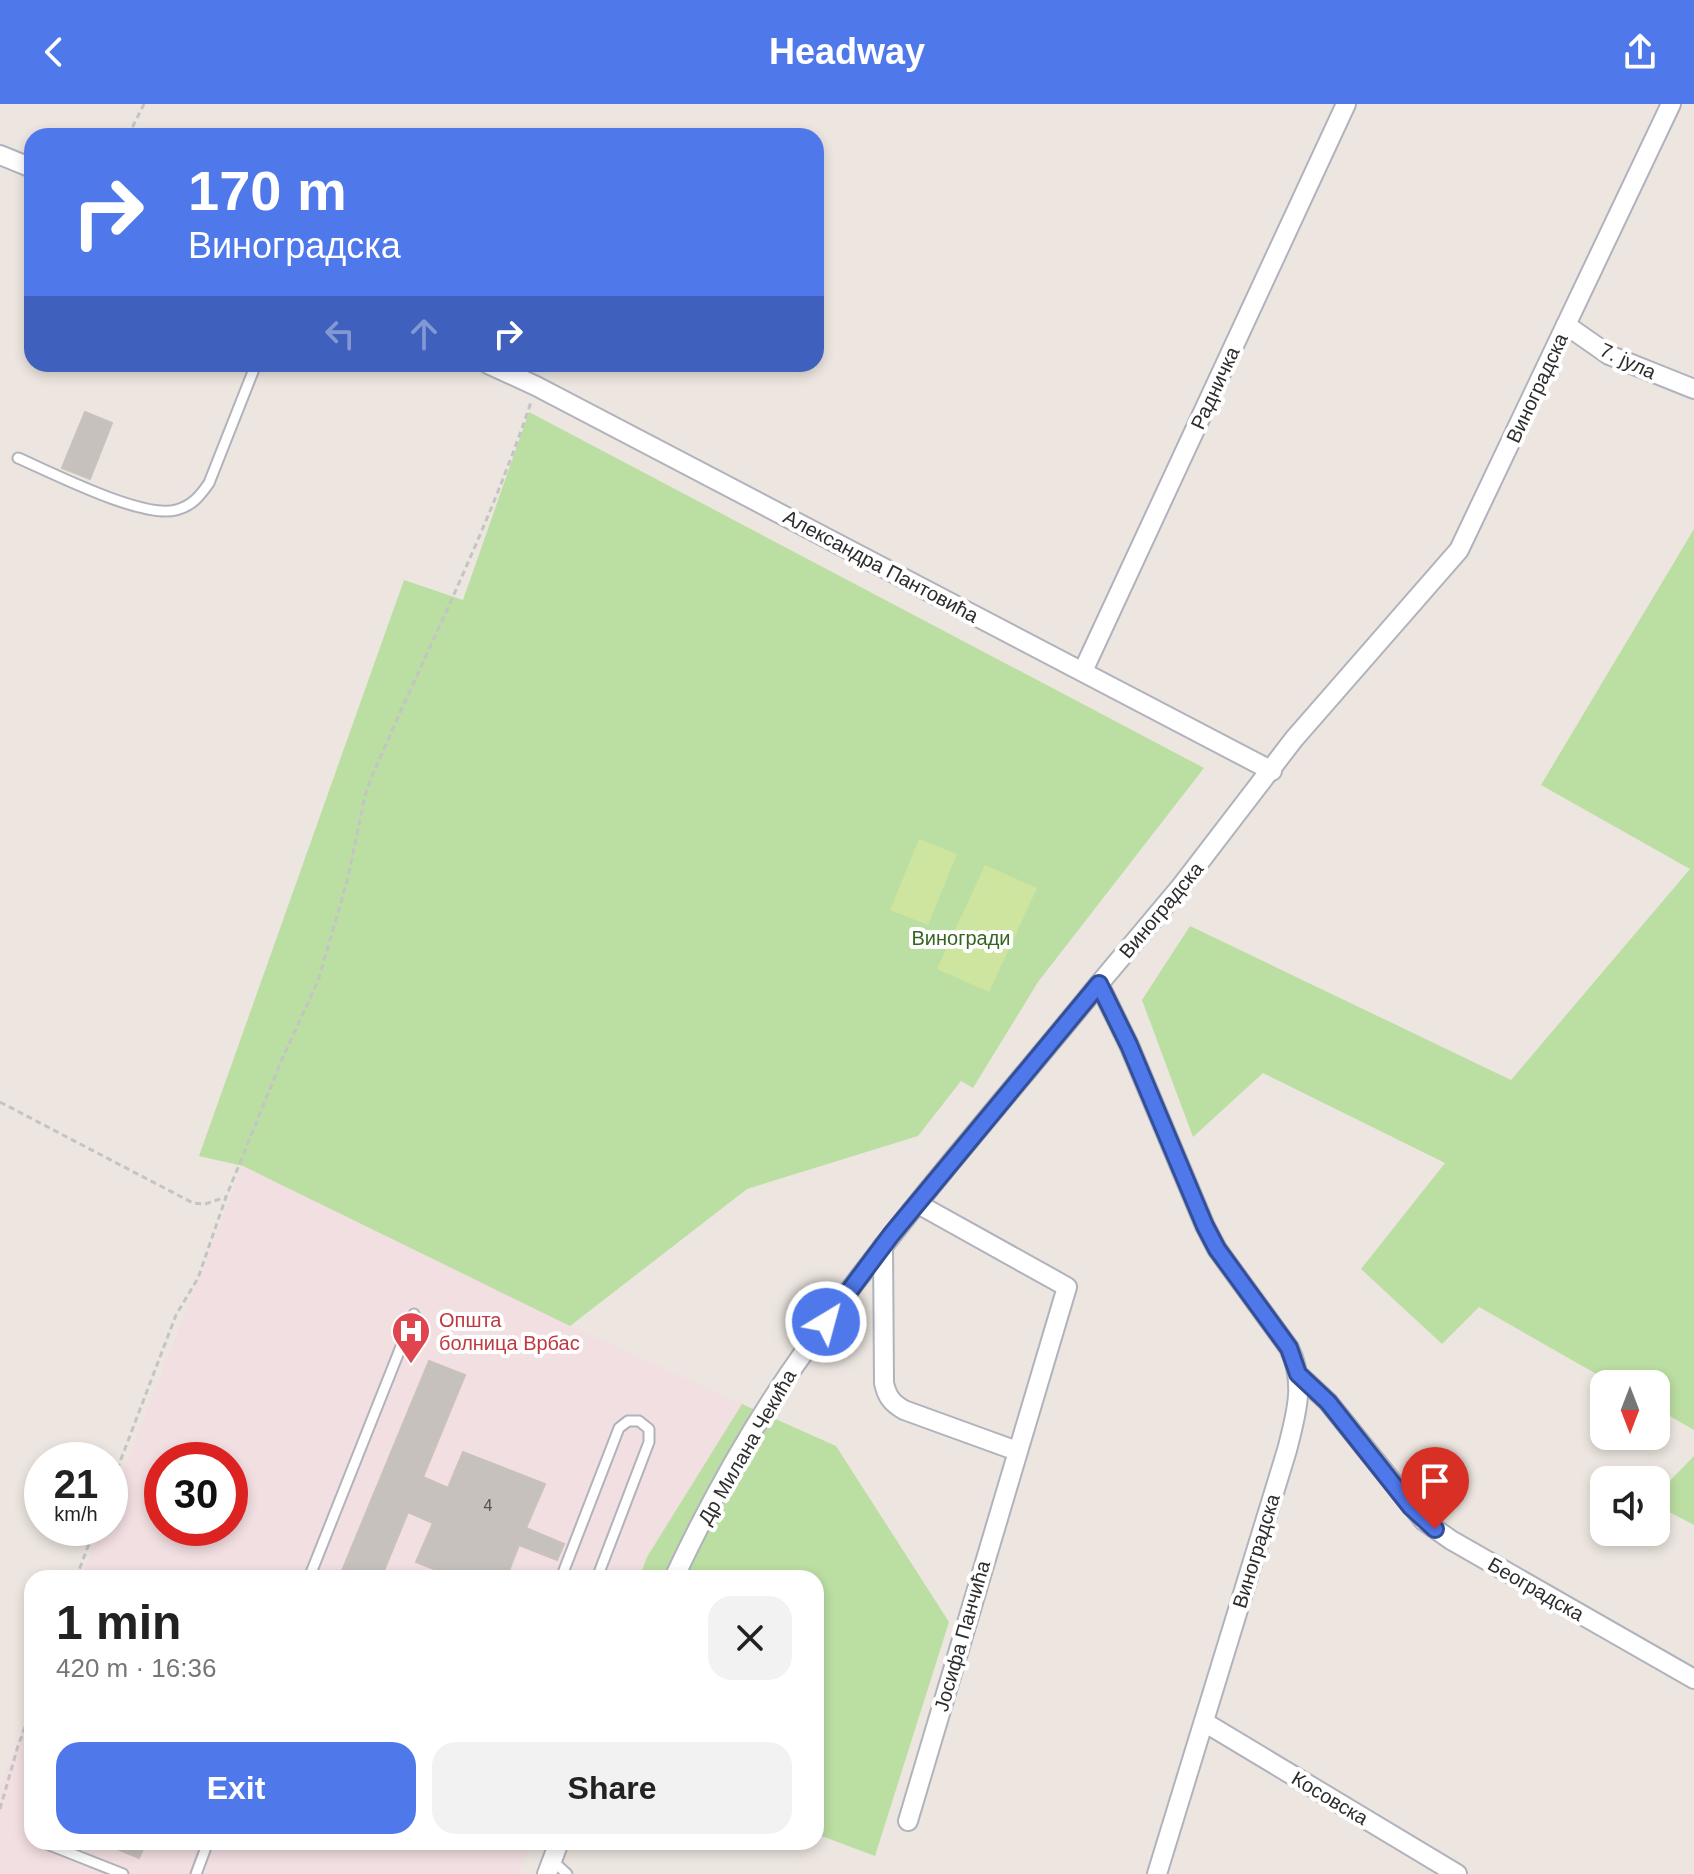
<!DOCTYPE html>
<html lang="en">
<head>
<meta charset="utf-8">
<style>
	:root { --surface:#fff; --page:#f2f2f2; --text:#222; --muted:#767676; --accent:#4f79eb }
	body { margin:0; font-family:Arial,sans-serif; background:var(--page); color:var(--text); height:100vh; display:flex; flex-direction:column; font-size:30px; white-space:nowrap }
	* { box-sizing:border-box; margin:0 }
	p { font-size:26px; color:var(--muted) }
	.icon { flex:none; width:44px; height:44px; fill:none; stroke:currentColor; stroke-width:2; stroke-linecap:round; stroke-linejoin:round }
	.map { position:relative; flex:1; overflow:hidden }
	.drawer { position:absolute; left:24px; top:1466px; width:800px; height:280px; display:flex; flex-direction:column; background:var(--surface); border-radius:24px; box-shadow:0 4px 12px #0003 }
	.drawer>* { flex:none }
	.top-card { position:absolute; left:24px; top:24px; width:800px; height:244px; border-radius:24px; box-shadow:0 4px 12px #0003; background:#4f79eb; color:#fff; overflow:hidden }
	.needle { width:52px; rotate:180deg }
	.buttons { position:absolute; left:1590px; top:1266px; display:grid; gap:16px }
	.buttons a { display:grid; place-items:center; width:80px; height:80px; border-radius:16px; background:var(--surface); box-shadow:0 4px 12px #0003; font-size:40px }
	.speed { position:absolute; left:24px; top:1338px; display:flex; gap:16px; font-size:40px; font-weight:700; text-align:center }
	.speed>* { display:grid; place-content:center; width:104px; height:104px; border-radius:50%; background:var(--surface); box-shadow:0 4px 12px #0003; line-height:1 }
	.speed small { font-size:20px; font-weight:400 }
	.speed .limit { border:12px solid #d22; background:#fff; color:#111 }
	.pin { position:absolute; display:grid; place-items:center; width:68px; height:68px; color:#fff; margin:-82px -34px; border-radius:50% 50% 50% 0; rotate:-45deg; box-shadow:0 0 8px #0007 }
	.pin .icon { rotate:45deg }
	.me { position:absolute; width:88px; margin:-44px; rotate:37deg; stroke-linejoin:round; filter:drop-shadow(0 0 6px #0008) }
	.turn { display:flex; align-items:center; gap:28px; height:168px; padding:0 32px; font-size:36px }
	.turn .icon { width:104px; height:104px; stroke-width:2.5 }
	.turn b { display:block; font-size:56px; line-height:68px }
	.lanes { display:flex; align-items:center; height:76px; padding:0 32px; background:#0003; justify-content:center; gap:40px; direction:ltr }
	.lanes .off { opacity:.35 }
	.round { display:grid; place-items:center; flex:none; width:84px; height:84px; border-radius:24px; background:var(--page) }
	.overview { display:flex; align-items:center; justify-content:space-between; height:136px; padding:0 32px }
	h1 { font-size:48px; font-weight:800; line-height:60px }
	.primary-button { display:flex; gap:16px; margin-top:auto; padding:16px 32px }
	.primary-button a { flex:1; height:92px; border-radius:24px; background:var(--accent); color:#fff; font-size:32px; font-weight:800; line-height:92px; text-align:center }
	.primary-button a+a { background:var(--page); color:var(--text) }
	header { display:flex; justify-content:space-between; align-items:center; height:104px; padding:0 32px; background:var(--accent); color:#fff; font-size:36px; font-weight:800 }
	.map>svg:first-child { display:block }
	.medical { fill:#f2dfe1; fill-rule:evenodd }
	.green { fill:#bbdea2 }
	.pitch { fill:#cde59f }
	.building { fill:#c6c1bc; stroke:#c8c2ba; stroke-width:2 }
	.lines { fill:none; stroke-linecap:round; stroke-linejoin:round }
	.service-casing { stroke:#b1b3bc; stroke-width:13 }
	.minor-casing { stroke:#b1b3bc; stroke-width:22 }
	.path { stroke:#c4c4c4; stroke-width:3; stroke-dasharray:6 4; stroke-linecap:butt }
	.service { stroke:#fff; stroke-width:9 }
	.minor { stroke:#fff; stroke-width:18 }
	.route-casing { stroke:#334f99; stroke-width:20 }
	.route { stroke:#4f79eb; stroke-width:14 }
	.labels { text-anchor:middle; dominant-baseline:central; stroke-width:8; stroke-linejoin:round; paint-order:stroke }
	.number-label { font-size:16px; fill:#535251 }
	.street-label { font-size:20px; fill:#2d2d2d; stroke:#fff }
	.park-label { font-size:20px; fill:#356521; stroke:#fff }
	.health-label { font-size:20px; fill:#be3a42; stroke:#fff; text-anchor:start }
</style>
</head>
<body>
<header><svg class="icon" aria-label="back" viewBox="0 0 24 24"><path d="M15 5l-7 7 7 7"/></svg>Headway<svg class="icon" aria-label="share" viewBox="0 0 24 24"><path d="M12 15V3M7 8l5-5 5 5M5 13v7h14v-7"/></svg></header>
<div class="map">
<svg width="1694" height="1770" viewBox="0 0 1694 1770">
	<rect width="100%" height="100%" fill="#ede6e0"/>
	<g class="medical">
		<path d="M243,1061l327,161 172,78 -95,153 -8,21h-557l19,-50h9v-23zM162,1356h68v68h-68z"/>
		<polygon points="32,1601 32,1738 531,1738 519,1770 0,1770 0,1682"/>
	</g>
	<g class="green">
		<polygon points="529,308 1204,664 1038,878 973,984 961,977 918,1032 747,1085 570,1222 243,1062 199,1052 404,476 463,496"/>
		<polygon points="1694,425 1694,1326 1656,1304 1656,1280 1614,1280 1479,1203 1442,1240 1361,1165 1445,1059 1263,969 1193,1033 1142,896 1190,822 1511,976 1690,765 1541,681"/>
		<polygon points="742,1300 836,1342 949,1518 875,1752 816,1730 816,1474 639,1474 647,1453"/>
		<polygon points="1694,1352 1694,1421 1656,1401 1656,1391"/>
	</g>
	<g class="pitch">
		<polygon points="919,735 957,750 928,821 890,806"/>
		<polygon points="985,761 1037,784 989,888 937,865"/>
	</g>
	<g class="building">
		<polygon points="85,308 112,319 90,375 62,364"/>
		<polygon points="429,1257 465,1271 423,1373 448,1384 463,1348 545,1380 526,1424 564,1440 557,1456 519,1441 506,1474 456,1474 416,1458 433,1419 408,1408 381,1474 339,1474"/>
		<polygon points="100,1738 146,1738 139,1754"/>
	</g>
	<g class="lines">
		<defs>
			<g id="service">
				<path d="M18,354c35,15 124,61 158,52 16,-4 24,-14 33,-27l47,-119"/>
				<polyline points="309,1474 414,1210"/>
				<polyline points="561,1474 619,1324 628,1317 639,1317 649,1325 649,1338 597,1474"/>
				<polyline points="42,1738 123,1770"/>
				<polyline points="552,1756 567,1770"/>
				<polyline points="196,1770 208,1738"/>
			</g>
			<g id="minor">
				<polyline points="0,51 32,64"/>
				<polyline points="1566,221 1609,251 1694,285"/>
				<polyline points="488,260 536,282 1272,667"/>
				<polyline points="1083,567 1346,0"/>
				<path d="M883,1142l1,137c3,14 8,20 20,27l113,41"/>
				<polyline points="1298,1270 1328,1298 1424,1417 1451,1436 1694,1575"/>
				<path d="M674,1474c37,-79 82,-159 133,-230 90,-127 194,-244 292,-364"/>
				<polyline points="1204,1618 1457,1770"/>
				<polyline points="908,1717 1067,1183 918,1100"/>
				<polyline points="547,1770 559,1738"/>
				<path d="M1157,1770l130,-424c9,-35 19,-68 2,-102l-72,-99 -12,-23 -76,-181 -30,-61 83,-99 112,-146 165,-189 212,-446"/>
			</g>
		</defs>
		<use href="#service" class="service-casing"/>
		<use href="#minor" class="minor-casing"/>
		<g class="path">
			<polyline points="128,32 144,0"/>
			<polyline points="0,998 193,1099 205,1100 226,1093"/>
			<path d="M110,1384l66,-173 22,-37 28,-81 57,-140 35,-76 30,-103 17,-83 7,-19c54,-125 116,-245 159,-374"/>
			<polyline points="76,1474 95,1424"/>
			<polyline points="0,1705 18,1642 32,1604"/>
		</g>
		<use href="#service" class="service"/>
		<use href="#minor" class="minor"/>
	</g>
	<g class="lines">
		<defs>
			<polyline id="route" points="826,1218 891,1131 1099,880 1129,941 1205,1122 1217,1145 1289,1244 1298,1270 1328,1298 1411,1403 1435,1425"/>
		</defs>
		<use href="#route" class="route-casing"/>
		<use href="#route" class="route"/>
	</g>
	<defs>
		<symbol id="hospital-pin" viewBox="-11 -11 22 30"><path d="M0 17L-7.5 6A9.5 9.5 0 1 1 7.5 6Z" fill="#e0444e" stroke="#fff"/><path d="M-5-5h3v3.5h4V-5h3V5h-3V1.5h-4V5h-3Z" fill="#fff"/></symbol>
	</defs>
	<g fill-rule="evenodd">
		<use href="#hospital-pin" x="389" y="1205" width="44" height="60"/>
	</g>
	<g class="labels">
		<g class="number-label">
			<text x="488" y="1401">4</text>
		</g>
		<g class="street-label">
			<text transform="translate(1628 257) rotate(25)">7. јула</text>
			<text transform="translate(1215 284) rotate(-65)">Радничка</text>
			<text transform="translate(1537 284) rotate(-65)">Виноградска</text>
			<text transform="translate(881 462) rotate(28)">Александра Пантовића</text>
			<text transform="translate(1161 806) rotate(-50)">Виноградска</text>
			<text transform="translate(747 1343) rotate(-60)">Др Милана Чекића</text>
			<text transform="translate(1256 1447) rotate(-73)">Виноградска</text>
			<text transform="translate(1536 1485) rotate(30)">Београдска</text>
			<text transform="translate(962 1532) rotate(-74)">Јосифа Панчића</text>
			<text transform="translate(1330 1694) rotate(31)">Косовска</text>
		</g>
		<g class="park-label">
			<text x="961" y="834">Виногради</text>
		</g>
		<g class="health-label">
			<text x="439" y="1216">Општа<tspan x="439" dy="23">болница Врбас</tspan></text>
		</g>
	</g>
</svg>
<div class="buttons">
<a><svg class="needle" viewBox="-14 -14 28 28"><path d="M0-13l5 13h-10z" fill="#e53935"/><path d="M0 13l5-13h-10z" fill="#767676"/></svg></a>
<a><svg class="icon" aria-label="sound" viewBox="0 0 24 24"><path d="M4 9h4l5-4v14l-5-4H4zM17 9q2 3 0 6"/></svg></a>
</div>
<div class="speed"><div>21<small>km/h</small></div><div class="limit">30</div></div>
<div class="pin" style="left:1435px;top:1425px;background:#d93025"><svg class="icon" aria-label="arrive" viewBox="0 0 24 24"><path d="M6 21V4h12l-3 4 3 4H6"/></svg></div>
<svg class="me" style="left:826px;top:1218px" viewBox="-20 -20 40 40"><circle r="17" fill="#4f79eb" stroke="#fff" stroke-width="3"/><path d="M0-11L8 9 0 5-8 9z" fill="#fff"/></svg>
<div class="top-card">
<div class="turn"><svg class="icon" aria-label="right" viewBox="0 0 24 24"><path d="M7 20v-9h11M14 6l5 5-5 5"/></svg><div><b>170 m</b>Виноградска</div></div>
<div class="lanes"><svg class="icon off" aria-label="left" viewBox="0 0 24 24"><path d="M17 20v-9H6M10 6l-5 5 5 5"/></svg><svg class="icon off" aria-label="ahead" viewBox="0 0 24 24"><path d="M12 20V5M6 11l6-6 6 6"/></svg><svg class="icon" aria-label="right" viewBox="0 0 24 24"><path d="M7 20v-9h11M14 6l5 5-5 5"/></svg></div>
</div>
<section class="drawer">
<div class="overview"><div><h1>1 min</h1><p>420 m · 16:36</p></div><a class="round"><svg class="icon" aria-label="close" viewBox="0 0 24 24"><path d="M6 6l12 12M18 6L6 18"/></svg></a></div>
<div class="primary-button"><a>Exit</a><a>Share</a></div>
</section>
</div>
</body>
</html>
